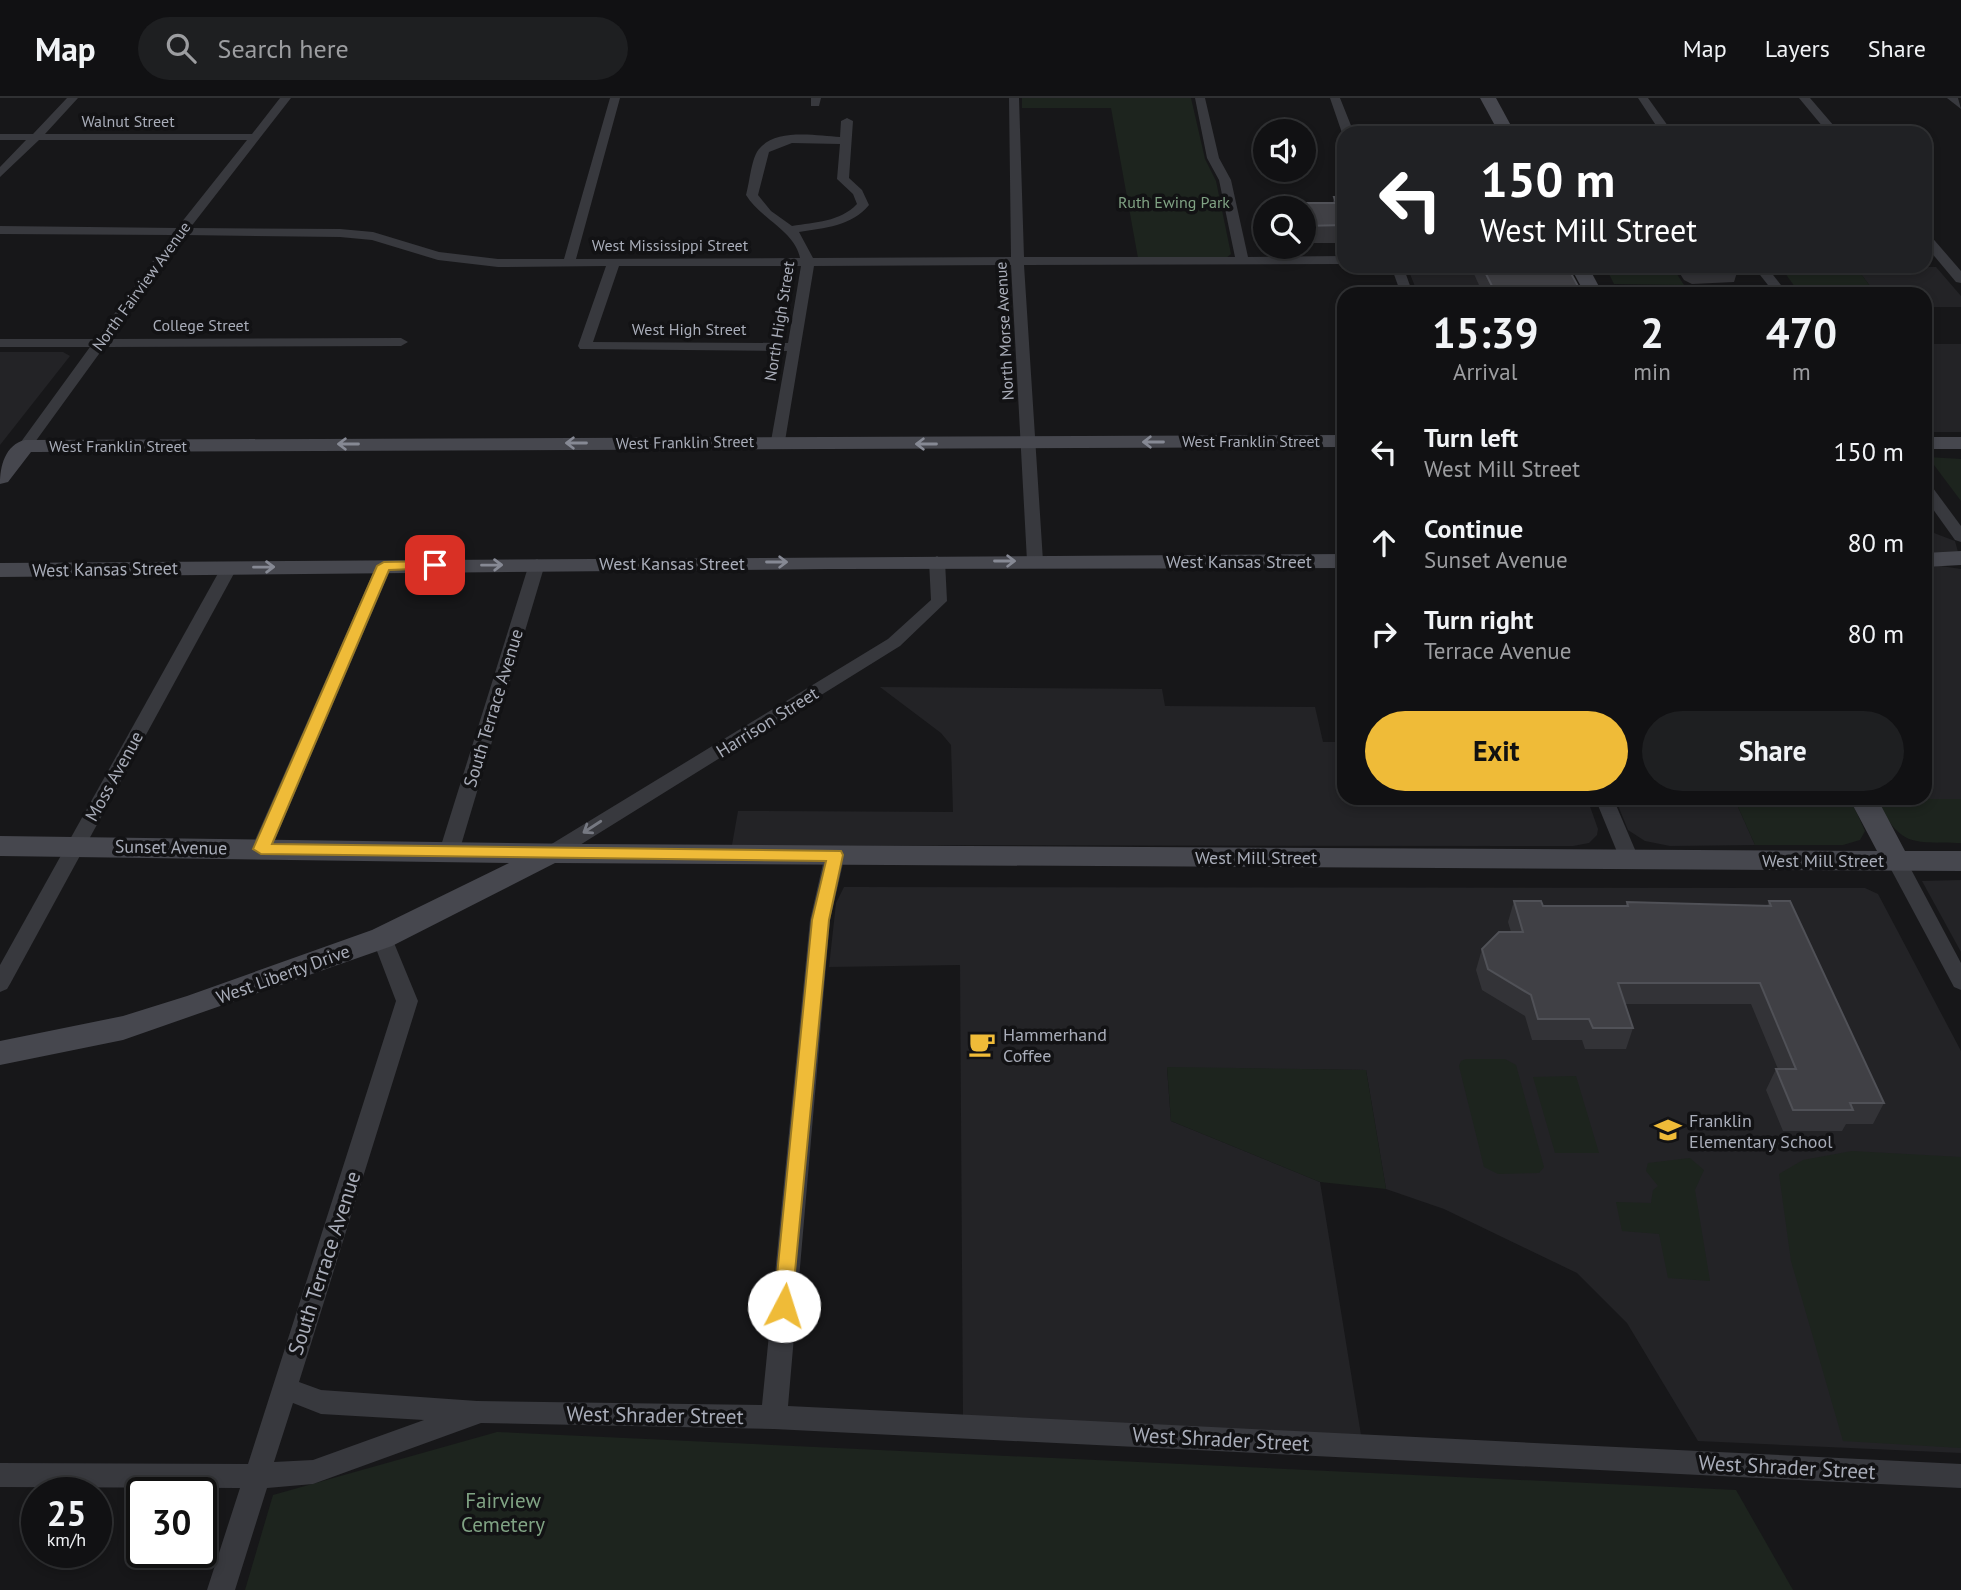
<!DOCTYPE html>
<html lang="en">
<head>
<meta charset="utf-8">
<style>
	:root { --surface:#111113; --page:#1e1f21; --text:#f1f3f6; --muted:#9c9da0; --line:#303133; --accent:#efbb38 }
	body { margin:0; font-family:"PT Sans",sans-serif; background:var(--page); color:var(--text); height:100vh; display:flex; flex-direction:column; font-size:26px; white-space:nowrap }
	* { box-sizing:border-box; margin:0 }
	p { font-size:23px; color:var(--muted) }
	.icon { flex:none; width:38px; height:38px; fill:none; stroke:currentColor; stroke-width:2; stroke-linecap:round; stroke-linejoin:round }
	.map { position:relative; flex:1; overflow:hidden }
	.side { position:absolute; left:1337px; top:189px; width:595px; height:518px; display:flex; flex-direction:column; background:var(--surface); border-radius:21px; box-shadow:0 4px 10px #0003,0 0 0 2px var(--line) }
	.side>* { flex:none }
	.guide { position:absolute; left:1337px; top:28px; width:595px; height:147px; border-radius:21px; box-shadow:0 4px 10px #0003,0 0 0 2px var(--line); background:#202124; color:#fff; overflow:hidden }
	.controls { position:absolute; left:1253px; top:21px; display:grid; gap:14px }
	.controls a { display:grid; place-items:center; width:63px; height:63px; border-radius:50%; background:var(--surface); box-shadow:0 4px 10px #0003,0 0 0 2px var(--line); font-size:35px }
	.speed { position:absolute; left:21px; top:1379px; display:flex; gap:14px; font-size:35px; font-weight:700; text-align:center }
	.speed>* { display:grid; place-content:center; width:91px; height:91px; border-radius:50%; background:var(--surface); box-shadow:0 4px 10px #0003,0 0 0 2px var(--line); line-height:1 }
	.speed small { font-size:18px; font-weight:400 }
	.speed .limit { border:4px solid #111; border-radius:10px; background:#fff; color:#111 }
	.pin { position:absolute; display:grid; place-items:center; width:60px; height:60px; color:#fff; margin:-30px; border-radius:14px; box-shadow:0 4px 10px #0006 }
	.me { position:absolute; width:77px; margin:-38px; rotate:5deg; stroke-linejoin:round; filter:drop-shadow(0 0 5px #0008) }
	.turn { display:flex; align-items:center; gap:24px; height:147px; padding:0 28px; font-size:32px }
	.turn .icon { width:91px; height:91px; stroke-width:2.5 }
	.turn b { display:block; font-size:49px; line-height:60px }
	.eta { display:flex; justify-content:space-evenly; align-items:center; height:119px; text-align:center }
	.eta b { font-size:42px; font-weight:700; line-height:49px }
	.button { display:flex; gap:14px; margin-top:auto; padding:14px 28px }
	.button a { flex:1; height:80px; border-radius:42px; background:var(--accent); color:#111; font-size:28px; font-weight:700; line-height:80px; text-align:center }
	.button a+a { background:var(--page); color:var(--text) }
	ul { padding:0; list-style:none }
	li { display:flex; align-items:center; gap:21px; height:91px; padding:0 28px }
	li div { flex:1 }
	li b { display:block; font-size:26px }
	li em { font-style:normal }
	header { display:flex; align-items:center; gap:42px; box-sizing:border-box; height:98px; padding:0 35px; background:var(--surface); border-bottom:2px solid var(--line) }
	header strong { font-size:33px }
	nav { display:flex; gap:38px; margin-inline-start:auto; font-size:24px }
	.search { width:490px; height:63px; background:var(--page); display:flex; align-items:center; gap:18px; box-sizing:border-box; padding:0 24px; border-radius:38px; color:var(--muted); font-size:26px }
	.map>svg:first-child { display:block }
	.built { fill:#232326 }
	.green { fill:#1d241e }
	.lines { fill:none; stroke-linecap:round; stroke-linejoin:round }
	.street { fill:#38393e; fill-rule:evenodd }
	.secondary { fill:#46474e; fill-rule:evenodd }
	.wall { fill:#333337 }
	.building { fill:#404045; stroke:#505157; stroke-width:2 }
	.oneway { stroke:#868994 }
	.oneway2 { stroke:#767982 }
	.route { fill:#efbb38; stroke:#9b7a24; stroke-width:2 }
	.labels { text-anchor:middle; dominant-baseline:central; stroke-width:7; stroke-linejoin:round; paint-order:stroke }
	.far-street-label { font-size:16px; fill:#a9adb9; stroke:#121214 }
	.far-park-label { font-size:16px; fill:#80a384; stroke:#121214 }
	.street-label { font-size:18px; fill:#a9adb9; stroke:#121214 }
	.poi-label { font-size:18px; fill:#a9adb9; stroke:#121214; text-anchor:start }
	.near-street-label { font-size:21px; fill:#a9adb9; stroke:#121214 }
	.near-park-label { font-size:21px; fill:#80a384; stroke:#121214 }
</style>
</head>
<body>
<header>
<strong>Map</strong>
<div class="search"><svg class="icon" aria-label="search" viewBox="0 0 24 24"><circle cx="10" cy="10" r="6"/><path d="M15 15l6 6"/></svg>Search here</div>
<nav><a>Map</a><a>Layers</a><a>Share</a></nav>
</header>
<div class="map">
<svg width="1961" height="1492" viewBox="0 0 1961 1492">
	<rect width="100%" height="100%" fill="#171719"/>
	<g class="built">
		<polygon points="1855,168 1936,169 1961,198 1961,209 1925,209 1925,196 1876,196"/>
		<polygon points="1413,169 1561,169 1568,171 1582,196 1418,196 1408,171"/>
		<polygon points="1961,246 1961,334 1925,334 1925,246"/>
		<polygon points="0,254 63,254 70,258 0,347"/>
		<polygon points="1925,422 1934,435 1955,443 1958,454 1925,456"/>
		<polygon points="1934,467 1961,471 1961,701 1876,701 1925,700 1925,470"/>
		<polygon points="880,589 1162,591 1165,608 1315,609 1323,644 1344,644 1344,700 1587,700 1598,731 1597,737 1589,745 1573,748 732,747 738,713 953,714 951,647 941,635"/>
		<polygon points="1615,700 1734,700 1755,747 1670,748 1645,743 1628,732"/>
		<polygon points="1961,782 1961,854 1922,783"/>
		<polygon points="844,789 1865,790 1878,796 1961,953 1961,1355 1698,1343 1627,1225 1577,1175 1444,1111 1386,1091 1366,972 1167,970 1171,1023 1320,1084 1361,1337 963,1319 960,867 829,869 836,805"/>
	</g>
	<g class="green">
		<polygon points="1022,0 1191,0 1205,61 1216,83 1231,156 1226,160 1138,160 1111,10 1022,10"/>
		<polygon points="1780,168 1855,168 1876,196 1800,196"/>
		<polygon points="1607,172 1675,173 1684,187 1614,186"/>
		<polygon points="1928,359 1961,361 1961,403"/>
		<polygon points="1734,700 1850,700 1865,733 1860,742 1843,747 1755,747"/>
		<path d="M1876,701h85v44c-51,-1 -60,4 -85,-44z"/>
		<polygon points="1466,961 1505,961 1516,967 1544,1069 1539,1075 1498,1076 1484,1069 1459,968 1461,963"/>
		<polygon points="1167,969 1366,972 1386,1091 1320,1084 1171,1023"/>
		<polygon points="1576,978 1599,1055 1555,1055 1533,979"/>
		<polygon points="1852,1053 1961,1059 1961,1350 1843,1343 1791,1163 1779,1076 1803,1062"/>
		<polygon points="1690,1060 1704,1072 1695,1092 1710,1183 1668,1180 1659,1136 1622,1133 1616,1104 1651,1105 1653,1092 1658,1088 1646,1073 1648,1065"/>
		<polygon points="497,1334 1736,1392 1793,1492 245,1492 273,1397"/>
	</g>
	<g class="lines">
		<g class="street">
			<path d="M67,0h11l-33,36h207l28,-36h11l-101,130 150,1 33,3 66,20 59,7h66l46,-161h10l-44,161 224,-1c-5,-27 -39,-39 -54,-63 4,-13 5,-38 14,-47 17,-20 58,-12 80,-11l1,-16 6,-3 6,3 -4,57 13,12 7,15c-17,21 -45,23 -70,27l14,26 198,-1 -2,-159h10l5,159h211l-16,-77 -12,-22 -12,-60h10l14,60 12,22 17,77 96,-1v8l-320,1 19,296 -8,5 -8,-5 -16,-296 -197,1 -29,175 -7,4 -7,-4 16,-90 -207,-2 -2,-3 28,-80 -108,1 -60,-7 -66,-20 -32,-3 -156,-2 -74,104 291,-1 7,4 -7,4 -297,1 -74,102 -5,1 -7,-4 72,-99h-90v-8h96l76,-104 -172,-1v-8l177,2 70,-88h-208l-39,37v-10l26,-27h-26v-6h33zM792,45l48,1 -3,35 16,15 4,10c-17,18 -42,18 -65,22l-21,-15 -13,-16 11,-43zM619,168h182l-13,77 -195,-1z"/>
			<polygon points="811,0 821,0 819,8 811,8"/>
			<polygon points="1330,0 1340,0 1354,35 1342,35"/>
			<polygon points="1638,0 1648,0 1673,35 1661,35"/>
			<polygon points="1799,0 1810,0 1840,35 1828,35"/>
			<polygon points="1947,0 1958,0 1961,11"/>
			<polygon points="1925,135 1929,136 1961,173 1961,185 1956,184 1925,147"/>
			<polygon points="1391,168 1403,168 1413,196 1401,196"/>
			<polygon points="1753,168 1766,168 1788,196 1775,196"/>
			<polygon points="1925,384 1930,386 1961,428 1961,444 1955,442 1925,400"/>
			<polygon points="937,458 945,463 947,503 900,548 559,760 545,760 542,755 545,750 888,541 931,502 929,463"/>
			<polygon points="537,461 545,466 459,754 456,759 442,759 439,754 529,466"/>
			<polygon points="384,463 392,468 271,751 261,758 254,756 251,751 376,468"/>
			<polygon points="229,465 237,470 10,886 7,891 0,894 0,867 221,470"/>
			<polygon points="1595,700 1613,700 1639,761 1636,766 1622,766"/>
			<path d="M835,750l10,7 -15,65 -42,486 1173,58v24l-1187,-59 -293,-6 -168,61 -46,4 -32,102h-28l33,-102 -240,-1v-24l248,1 148,-463 -24,-63 3,-5h14l3,5 26,63 -119,381 22,8 156,11 285,4 48,-485 15,-65zM293,1305l28,11 103,6 -111,40 -39,2z"/>
			<polygon points="1896,755 1906,762 1961,865 1961,892 1954,889 1886,762"/>
		</g>
		<g class="secondary">
			<polygon points="1480,0 1496,0 1515,35 1499,35"/>
			<polygon points="1570,168 1588,168 1603,196 1585,196"/>
			<path d="M1344,337v12l-1313,5 -23,30 -8,2c0,-18 5,-39 25,-44z"/>
			<rect x="1925" y="339" width="36" height="12"/>
			<polygon points="1961,453 1961,467 1925,469 1925,455"/>
			<polygon points="1344,456 1344,470 829,471 0,479 0,465"/>
			<polygon points="1849,700 1877,700 1905,753 1961,753 1961,773 555,765 392,848 123,942 0,967 0,943 123,918 187,898 372,832 509,765 0,758 0,738 586,746 1877,753"/>
		</g>
	</g>
	<g class="wall">
		<polygon points="1334,99 1344,99 1344,145 1304,145 1304,110 1281,110 1282,105 1333,105"/>
		<polygon points="1476,168 1567,168 1579,190 1578,196 1483,196 1474,176"/>
		<polygon points="1675,168 1739,168 1734,184 1692,186 1684,182"/>
		<polygon points="1514,803 1543,808 1626,808 1627,804 1767,808 1769,803 1884,1005 1873,1026 1846,1026 1842,1033 1783,1033 1766,992 1776,971 1778,971 1751,906 1625,906 1633,930 1626,951 1585,951 1582,942 1532,942 1525,918 1482,892 1476,872 1482,851 1511,834 1508,824"/>
	</g>
	<g class="building">
		<polygon points="1334,99 1344,99 1344,127 1304,128 1304,110 1283,110 1282,105 1336,105"/>
		<polygon points="1482,168 1567,168 1579,190 1493,190"/>
		<polygon points="1514,803 1541,803 1543,808 1628,808 1627,804 1771,808 1769,803 1790,803 1884,1005 1850,1005 1853,1012 1793,1012 1776,971 1796,971 1760,885 1618,885 1633,930 1593,930 1589,921 1538,921 1531,897 1488,871 1482,851 1499,834 1523,834"/>
	</g>
	<defs><path id="oneway-shaft" d="M-6 0H5M1.5-3L5.5 0L1.5 3" fill="none" stroke-width="1.6" stroke-linecap="round" stroke-linejoin="round" transform="scale(1.75)"/></defs>
	<g class="oneway">
		<use href="#oneway-shaft" transform="translate(1153 344) rotate(180)"/>
		<use href="#oneway-shaft" transform="translate(576 345) rotate(180)"/>
		<use href="#oneway-shaft" transform="translate(348 346) rotate(180)"/>
		<use href="#oneway-shaft" transform="translate(926 346) rotate(180)"/>
		<use href="#oneway-shaft" transform="translate(1005 463)"/>
		<use href="#oneway-shaft" transform="translate(777 464)"/>
		<use href="#oneway-shaft" transform="translate(492 467) rotate(-1)"/>
		<use href="#oneway-shaft" transform="translate(264 469) rotate(-1)"/>
	</g>
	<use class="oneway2" href="#oneway-shaft" transform="translate(592 729) rotate(147)"/>
	<polygon class="route" points="435,463 440,464 440,470 389,472 272,746 841,753 843,757 829,822 791,1215 784,1217 777,1215 774,1208 812,822 826,763 261,756 253,751 377,468 384,464"/>
	<defs>
		<symbol id="cafe-bare" viewBox="-9 -9 18 18"><path d="M-5.5-4.5H6V0H3Q3 3.5 0 3.5H-2.5Q-5.5 3.5-5.5 0ZM3-3.2v2h1.7v-2ZM-6 4.5H4V6H-6Z" fill="#efbb38" stroke="#121214" stroke-width="2.5" paint-order="stroke"/></symbol>
		<symbol id="school-bare" viewBox="-9 -9 18 18"><path d="M0-5L7-2L0 1L-7-2ZM-4 1L0 2.5L4 1V4Q0 6-4 4Z" fill="#efbb38" stroke="#121214" stroke-width="2.5" paint-order="stroke"/></symbol>
	</defs>
	<g fill-rule="evenodd">
		<use href="#cafe-bare" x="963" y="927" width="38" height="38"/>
		<use href="#school-bare" x="1649" y="1013" width="38" height="38"/>
	</g>
	<g class="labels">
		<g class="far-street-label">
			<text x="128" y="23">Walnut Street</text>
			<text x="670" y="147">West Mississippi Street</text>
			<text transform="translate(141 188) rotate(-54)">North Fairview Avenue</text>
			<text transform="translate(779 223) rotate(-81)">North High Street</text>
			<text x="201" y="227">College Street</text>
			<text x="689" y="231">West High Street</text>
			<text transform="translate(1004 233) rotate(-93)">North Morse Avenue</text>
			<text x="1251" y="343">West Franklin Street</text>
			<text transform="translate(685 344) rotate(-1)">West Franklin Street</text>
			<text x="118" y="348">West Franklin Street</text>
		</g>
		<g class="far-park-label">
			<text x="1174" y="104">Ruth Ewing Park</text>
		</g>
		<g class="street-label">
			<text x="1239" y="463">West Kansas Street</text>
			<text x="672" y="465">West Kansas Street</text>
			<text transform="translate(105 471) rotate(-1)">West Kansas Street</text>
			<text transform="translate(493 610) rotate(-73)">South Terrace Avenue</text>
			<text transform="translate(767 624) rotate(-32)">Harrison Street</text>
			<text transform="translate(114 678) rotate(-61)">Moss Avenue</text>
			<text transform="translate(171 749) rotate(1)">Sunset Avenue</text>
			<text x="1256" y="759">West Mill Street</text>
			<text x="1823" y="762">West Mill Street</text>
			<text transform="translate(283 876) rotate(-20)">West Liberty Drive</text>
		</g>
		<g class="poi-label">
			<text x="1003" y="936">Hammerhand<tspan x="1003" dy="21">Coffee</tspan></text>
			<text x="1689" y="1022">Franklin<tspan x="1689" dy="21">Elementary School</tspan></text>
		</g>
		<g class="near-street-label">
			<text transform="translate(324 1165) rotate(-72)">South Terrace Avenue</text>
			<text transform="translate(655 1317) rotate(1)">West Shrader Street</text>
			<text transform="translate(1221 1341) rotate(3)">West Shrader Street</text>
			<text transform="translate(1787 1369) rotate(3)">West Shrader Street</text>
		</g>
		<g class="near-park-label">
			<text x="503" y="1402">Fairview<tspan x="503" dy="24">Cemetery</tspan></text>
		</g>
	</g>
</svg>
<div class="controls">
<a><svg class="icon" aria-label="sound" viewBox="0 0 24 24"><path d="M4 9h4l5-4v14l-5-4H4zM17 9q2 3 0 6"/></svg></a>
<a><svg class="icon" aria-label="search" viewBox="0 0 24 24"><circle cx="10" cy="10" r="6"/><path d="M15 15l6 6"/></svg></a>
</div>
<div class="speed"><div>25<small>km/h</small></div><div class="limit">30</div></div>
<div class="pin" style="left:435px;top:467px;background:#d93025"><svg class="icon" aria-label="arrive" viewBox="0 0 24 24"><path d="M6 21V4h12l-3 4 3 4H6"/></svg></div>
<svg class="me" style="left:784px;top:1208px" viewBox="-20 -20 40 40"><circle r="19" fill="#fff"/><path d="M0-13L10 11 0 6-10 11z" fill="#efbb38"/></svg>
<div class="guide">
<div class="turn"><svg class="icon" aria-label="left" viewBox="0 0 24 24"><path d="M17 20v-9H6M10 6l-5 5 5 5"/></svg><div><b>150 m</b>West Mill Street</div></div>
</div>
<section class="side">
<div class="eta">
<div><b>15:39</b><p>Arrival</p></div>
<div><b>2</b><p>min</p></div>
<div><b>470</b><p>m</p></div>
</div>
<ul>
<li><svg class="icon" aria-label="left" viewBox="0 0 24 24"><path d="M17 20v-9H6M10 6l-5 5 5 5"/></svg><div><b>Turn left</b><p>West Mill Street</p></div><em>150 m</em></li>
<li><svg class="icon" aria-label="ahead" viewBox="0 0 24 24"><path d="M12 20V5M6 11l6-6 6 6"/></svg><div><b>Continue</b><p>Sunset Avenue</p></div><em>80 m</em></li>
<li><svg class="icon" aria-label="right" viewBox="0 0 24 24"><path d="M7 20v-9h11M14 6l5 5-5 5"/></svg><div><b>Turn right</b><p>Terrace Avenue</p></div><em>80 m</em></li>
</ul>
<div class="button"><a>Exit</a><a>Share</a></div>
</section>
</div>
</body>
</html>
